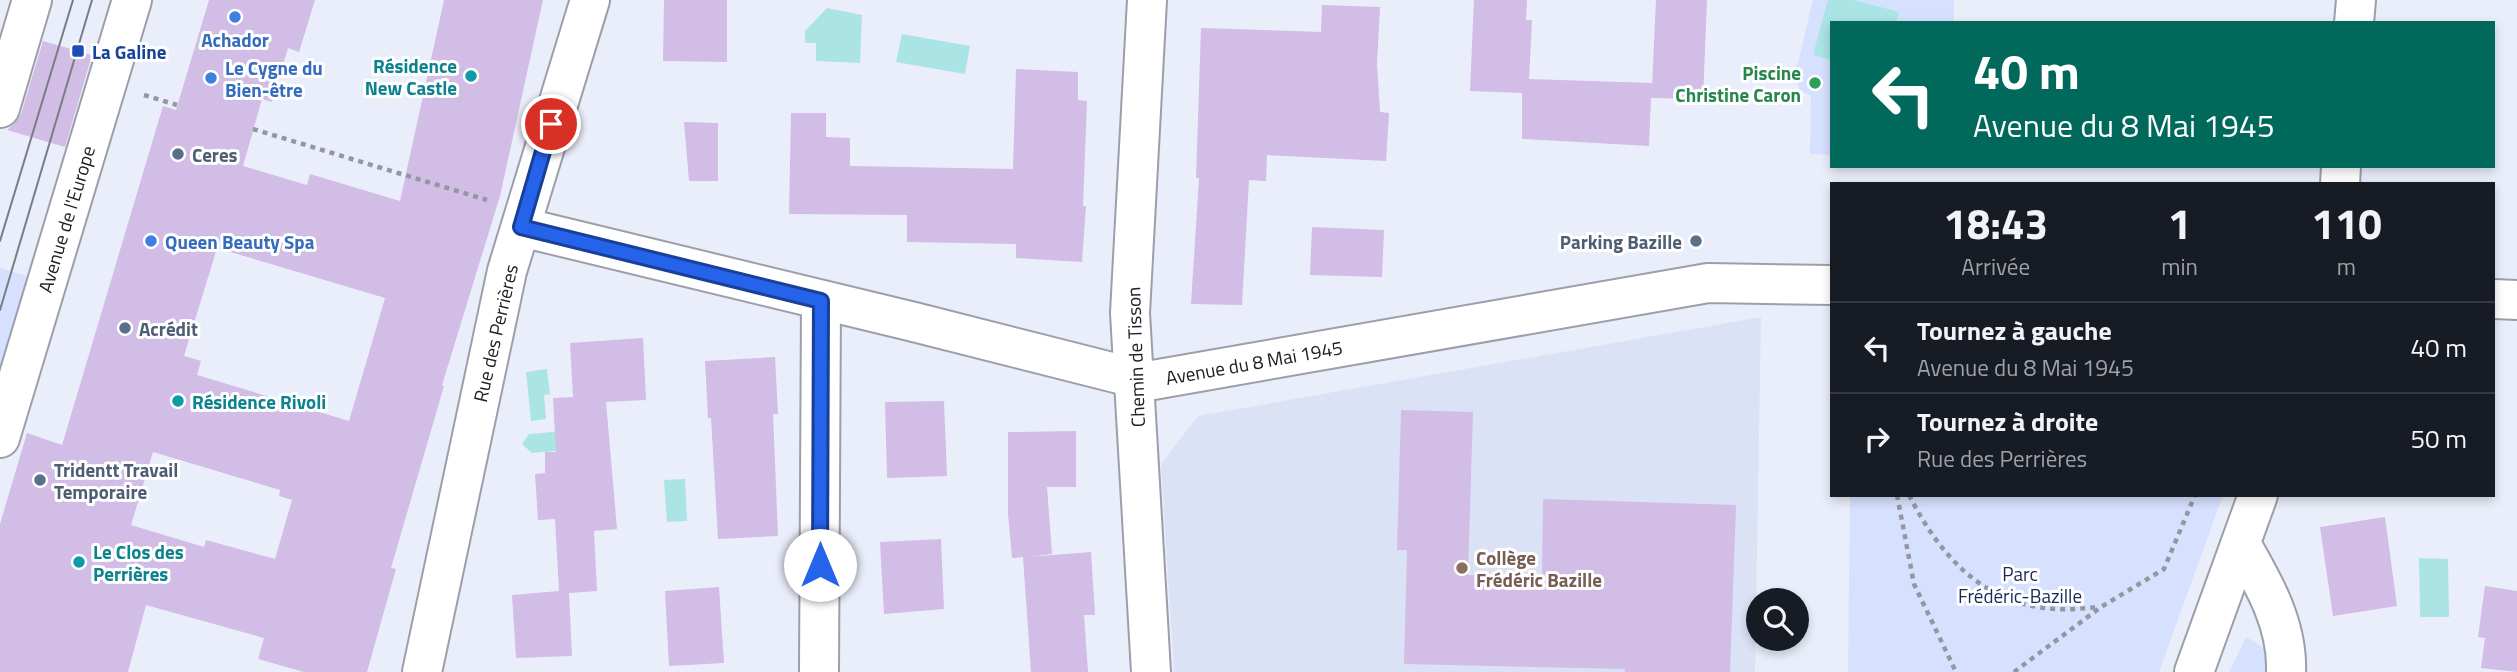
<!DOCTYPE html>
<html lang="fr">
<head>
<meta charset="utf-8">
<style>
	:root { --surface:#171b24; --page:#20242c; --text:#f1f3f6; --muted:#9ea1a6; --line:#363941 }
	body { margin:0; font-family:"Titillium Web",sans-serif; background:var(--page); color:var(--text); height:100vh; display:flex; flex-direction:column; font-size:26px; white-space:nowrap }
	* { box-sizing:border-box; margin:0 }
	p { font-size:23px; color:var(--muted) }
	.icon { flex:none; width:38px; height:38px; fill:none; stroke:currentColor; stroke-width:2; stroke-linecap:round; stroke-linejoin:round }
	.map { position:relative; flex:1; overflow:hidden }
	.details { position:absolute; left:1830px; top:182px; width:665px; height:315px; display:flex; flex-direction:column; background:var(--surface); border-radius:0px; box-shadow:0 4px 10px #0003 }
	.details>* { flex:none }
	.banner { position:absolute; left:1830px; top:21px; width:665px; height:147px; border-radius:0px; box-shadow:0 4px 10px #0003; background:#00695c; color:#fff; overflow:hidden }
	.buttons { position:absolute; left:1746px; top:588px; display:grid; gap:14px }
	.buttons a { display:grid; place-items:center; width:63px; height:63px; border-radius:50%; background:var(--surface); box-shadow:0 4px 10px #0003; font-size:35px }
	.pin { position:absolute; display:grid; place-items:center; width:60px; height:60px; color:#fff; margin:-30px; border:4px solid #fff; border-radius:50%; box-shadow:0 2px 7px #0007 }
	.me { position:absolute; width:77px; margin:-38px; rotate:0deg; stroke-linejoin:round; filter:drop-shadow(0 0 5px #0008) }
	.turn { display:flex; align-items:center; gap:24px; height:147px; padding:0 28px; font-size:32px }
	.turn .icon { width:91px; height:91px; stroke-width:2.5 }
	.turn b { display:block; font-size:49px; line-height:60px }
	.eta { display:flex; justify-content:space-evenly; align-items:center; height:119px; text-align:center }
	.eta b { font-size:42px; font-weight:700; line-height:49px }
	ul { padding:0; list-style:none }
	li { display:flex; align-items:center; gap:21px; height:91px; padding:0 28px; border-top:2px solid var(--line) }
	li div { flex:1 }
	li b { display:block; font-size:26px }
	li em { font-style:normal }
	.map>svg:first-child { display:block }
	.built { fill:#dce2f5 }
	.green { fill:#d6e0ff }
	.water { fill:#aae4e5 }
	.building { fill:#d1bde5; fill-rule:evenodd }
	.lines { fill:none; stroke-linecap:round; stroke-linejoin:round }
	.street-casing { stroke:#9c9faa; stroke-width:42 }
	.primary-casing { stroke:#9c9faa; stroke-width:42 }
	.path { stroke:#9597a0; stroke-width:4.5; stroke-dasharray:5 5; stroke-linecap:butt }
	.street { stroke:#fff; stroke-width:38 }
	.primary { stroke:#fff; stroke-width:38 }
	.tram { stroke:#7b7d85; stroke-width:2 }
	.route-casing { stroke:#184099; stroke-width:18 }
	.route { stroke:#2563eb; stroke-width:12 }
	.shop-dot { fill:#3f7fe0; stroke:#fff; stroke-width:2.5 }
	.transit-dot { fill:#1a4fb4; stroke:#fff; stroke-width:2.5 }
	.culture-dot { fill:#0f9aa8; stroke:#fff; stroke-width:2.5 }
	.leisure-dot { fill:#2e9e5b; stroke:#fff; stroke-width:2.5 }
	.service-dot { fill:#5c6f8a; stroke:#fff; stroke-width:2.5 }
	.education-dot { fill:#8d6e63; stroke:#fff; stroke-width:2.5 }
	.labels { text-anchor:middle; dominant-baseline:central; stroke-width:6; stroke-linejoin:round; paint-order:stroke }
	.shop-label { font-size:19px; font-weight:bold; fill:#366cbe; stroke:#fff; text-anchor:start }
	.transit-label { font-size:19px; font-weight:bold; fill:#164399; stroke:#fff; text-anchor:start }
	.culture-label { font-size:19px; font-weight:bold; fill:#0d838f; stroke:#fff; text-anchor:start }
	.leisure-label { font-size:19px; font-weight:bold; fill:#27864d; stroke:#fff; text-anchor:end }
	.service-label { font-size:19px; font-weight:bold; fill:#4e5e75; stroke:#fff; text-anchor:start }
	.street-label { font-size:19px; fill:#202125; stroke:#fff }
	.education-label { font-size:19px; font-weight:bold; fill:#785e54; stroke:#fff; text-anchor:start }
	.park-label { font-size:19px; fill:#1b2758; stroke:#fff }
</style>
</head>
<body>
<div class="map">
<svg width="2517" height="672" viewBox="0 0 2517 672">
	<rect width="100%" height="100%" fill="#eaeefa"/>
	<polygon class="built" points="1761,317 1755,672 1174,672 1161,464 1198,416"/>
	<g class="green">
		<polygon points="1813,0 1954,0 1954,23 1832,23 1832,155 1810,154 1811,95 1800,91 1795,75"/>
		<polygon points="0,268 34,278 0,392"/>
		<polygon points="1850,495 2223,495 2159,672 1848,672"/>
		<polygon points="2246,637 2270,652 2268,672 2229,672"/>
	</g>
	<g class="water">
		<polygon points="1828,0 1854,0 1899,12 1896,23 1832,23 1831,60 1813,55"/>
		<polygon points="827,8 862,15 860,63 816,61 816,43 805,43 805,31"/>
		<polygon points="902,34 970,46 965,74 896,62"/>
		<polygon points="547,369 550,394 544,395 546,419 531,421 526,372"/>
		<polygon points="577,430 577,449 532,453 522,444 529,434"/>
		<polygon points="685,479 687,521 667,522 664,480"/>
		<polygon points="2419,558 2448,559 2449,617 2420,617"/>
	</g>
	<g class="building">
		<path d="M209,0h106l-16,52 -11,-4 -16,54 -10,-3 -19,67 64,19 3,-11 90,27 44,-201h99l-43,196 -58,189 2,1 -53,182 5,1 -29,103h-63l-46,-13 6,-21 -118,-33 -18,67h-128v-148l27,-91 35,12 101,-339 13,4zM217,248l168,50 -36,123 -152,-46 4,-14 -17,-5zM153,452l127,38 -1,6 13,4 -17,59 -69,-19 -2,7 -73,-22z"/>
		<polygon points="664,0 727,0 727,62 663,61"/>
		<polygon points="1474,0 1527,0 1526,20 1532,20 1529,79 1652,83 1652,87 1656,0 1707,0 1703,99 1651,98 1649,146 1522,139 1522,93 1470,91"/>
		<polygon points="1322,5 1380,7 1377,64 1380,112 1389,113 1386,161 1267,155 1266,181 1249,180 1242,305 1191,304 1199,178 1196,178 1201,28 1321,32"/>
		<polygon points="43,41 92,55 65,147 7,130 15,123 21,114"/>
		<polygon points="1016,69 1078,72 1078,100 1087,101 1083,206 1086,206 1082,262 1016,258 1016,244 907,242 907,215 789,214 791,113 826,113 826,137 850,138 850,166 1013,169"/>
		<polygon points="684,122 718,123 718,181 689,181"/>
		<polygon points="1312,227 1384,230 1382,277 1310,275"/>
		<polygon points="643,338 646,400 606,402 617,529 594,531 597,591 569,593 572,656 516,658 512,595 559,591 555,519 538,520 535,474 545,473 545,452 556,452 553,398 573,397 570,343"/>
		<polygon points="775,357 778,414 773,414 778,536 718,539 711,418 708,418 705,361"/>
		<polygon points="944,401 947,476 887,478 885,402"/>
		<polygon points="1401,410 1473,412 1468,575 1542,577 1543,499 1736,505 1730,672 1625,672 1625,669 1404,664 1407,550 1397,550"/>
		<polygon points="1076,431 1076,487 1047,487 1052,554 1028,557 1091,552 1095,615 1084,615 1088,672 1031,672 1023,557 1012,558 1008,514 1008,432"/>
		<polygon points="2385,517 2397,606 2333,616 2320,527"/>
		<polygon points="941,539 944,609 884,614 880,542"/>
		<polygon points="2485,586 2517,591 2517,672 2481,668 2485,638 2478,637"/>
		<polygon points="719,587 724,663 669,666 665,591"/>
	</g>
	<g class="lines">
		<defs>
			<g id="street">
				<polyline points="1147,0 1130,313 1151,672"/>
				<polyline points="2354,23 2356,0"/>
				<polyline points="2340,184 2341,166"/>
				<polyline points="521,227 914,322 1135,378 1153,380 1708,283 1832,285"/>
				<polyline points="2494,299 2517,300"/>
				<path d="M2241,544c23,40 47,81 45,128"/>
				<polyline points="422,672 507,271 590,0"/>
				<polyline points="819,672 821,301"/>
				<polyline points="2194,672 2258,495"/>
			</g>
			<g id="primary">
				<polyline points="0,108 32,0"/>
				<polyline points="0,438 132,0"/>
			</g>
		</defs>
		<use href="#street" class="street-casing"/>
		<use href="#primary" class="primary-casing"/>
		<g class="path">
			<polyline points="144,95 177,105"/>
			<polyline points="253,129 487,200"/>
			<polyline points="1897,495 1914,584 1956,672"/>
			<path d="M1909,495c31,61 75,111 148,114 14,1 29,-1 43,-2"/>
			<polyline points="2014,672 2101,607 2164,569 2195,495"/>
		</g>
		<use href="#street" class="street"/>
		<use href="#primary" class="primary"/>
		<g class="tram">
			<polyline points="0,241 73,0"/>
			<polyline points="0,310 92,0"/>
		</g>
	</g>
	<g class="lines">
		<defs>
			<polyline id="route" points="551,124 521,227 821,301 820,565"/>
		</defs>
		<use href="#route" class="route-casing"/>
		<use href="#route" class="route"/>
	</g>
	<g class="shop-dot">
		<circle cx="235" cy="17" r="7"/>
		<circle cx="211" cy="78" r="7"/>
		<circle cx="151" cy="241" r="7"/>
	</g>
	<rect class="transit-dot" x="71" y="44" width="14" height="14" rx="3.5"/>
	<g class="culture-dot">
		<circle cx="471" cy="76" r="7"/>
		<circle cx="178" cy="401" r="7"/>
		<circle cx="79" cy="562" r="7"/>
	</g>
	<circle class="leisure-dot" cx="1815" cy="83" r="7"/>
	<g class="service-dot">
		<circle cx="178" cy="154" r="7"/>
		<circle cx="1696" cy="241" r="7"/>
		<circle cx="125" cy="328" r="7"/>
		<circle cx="40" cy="480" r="7"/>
	</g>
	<circle class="education-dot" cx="1462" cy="568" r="7"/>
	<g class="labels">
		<g class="shop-label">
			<text x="235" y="39" text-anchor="middle">Achador</text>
			<text x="225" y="67">Le Cygne du<tspan x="225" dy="22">Bien-être</tspan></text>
			<text x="165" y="241">Queen Beauty Spa</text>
		</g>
		<g class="transit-label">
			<text x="92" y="51">La Galine</text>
		</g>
		<g class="culture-label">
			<text x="457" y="65" text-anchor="end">Résidence<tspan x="457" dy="22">New Castle</tspan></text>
			<text x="192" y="401">Résidence Rivoli</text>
			<text x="93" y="551">Le Clos des<tspan x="93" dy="22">Perrières</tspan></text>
		</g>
		<g class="leisure-label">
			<text x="1801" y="72">Piscine<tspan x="1801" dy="22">Christine Caron</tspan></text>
		</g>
		<g class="service-label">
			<text x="192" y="154">Ceres</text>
			<text x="1682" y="241" text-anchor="end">Parking Bazille</text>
			<text x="139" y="328">Acrédit</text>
			<text x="54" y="469">Tridentt Travail<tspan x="54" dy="22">Temporaire</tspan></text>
		</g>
		<g class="street-label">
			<text transform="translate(66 219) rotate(-73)">Avenue de l'Europe</text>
			<text transform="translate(495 333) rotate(-77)">Rue des Perrières</text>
			<text transform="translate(1135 357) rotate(-92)">Chemin de Tisson</text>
			<text transform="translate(1254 362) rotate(-10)">Avenue du 8 Mai 1945</text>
		</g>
		<g class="education-label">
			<text x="1476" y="557">Collège<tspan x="1476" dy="22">Frédéric Bazille</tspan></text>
		</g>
		<g class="park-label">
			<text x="2020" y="573">Parc<tspan x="2020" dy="22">Frédéric-Bazille</tspan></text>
		</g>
	</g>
</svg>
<div class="buttons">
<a><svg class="icon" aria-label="search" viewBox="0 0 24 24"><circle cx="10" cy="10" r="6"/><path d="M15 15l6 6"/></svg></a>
</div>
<div class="pin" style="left:551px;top:124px;background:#d93025"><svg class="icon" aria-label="arrive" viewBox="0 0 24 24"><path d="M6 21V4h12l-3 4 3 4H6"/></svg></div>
<svg class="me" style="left:820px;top:565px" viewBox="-20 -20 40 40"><circle r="19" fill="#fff"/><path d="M0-13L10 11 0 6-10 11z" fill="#2563eb"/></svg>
<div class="banner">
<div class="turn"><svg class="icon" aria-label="left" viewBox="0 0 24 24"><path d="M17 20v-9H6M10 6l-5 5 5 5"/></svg><div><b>40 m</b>Avenue du 8 Mai 1945</div></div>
</div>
<section class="details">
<div class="eta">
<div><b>18:43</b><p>Arrivée</p></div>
<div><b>1</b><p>min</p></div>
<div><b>110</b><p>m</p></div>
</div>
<ul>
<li><svg class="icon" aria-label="left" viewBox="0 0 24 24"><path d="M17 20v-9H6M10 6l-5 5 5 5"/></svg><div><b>Tournez à gauche</b><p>Avenue du 8 Mai 1945</p></div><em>40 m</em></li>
<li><svg class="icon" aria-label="right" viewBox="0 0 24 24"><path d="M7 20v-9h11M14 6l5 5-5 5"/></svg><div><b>Tournez à droite</b><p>Rue des Perrières</p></div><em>50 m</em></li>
</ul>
</section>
</div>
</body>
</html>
